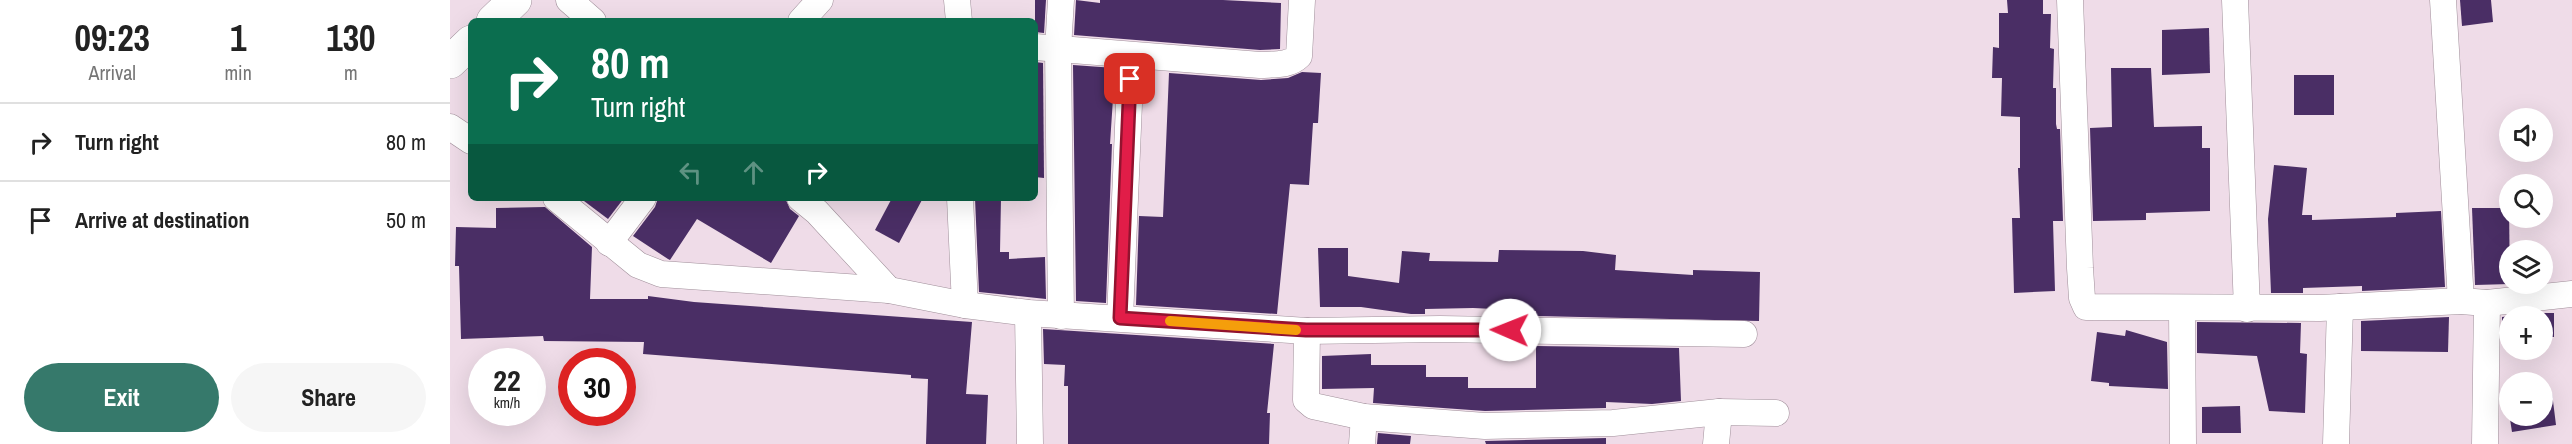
<!DOCTYPE html>
<html lang="en">
<head>
<meta charset="utf-8">
<style>
	:root { --surface:#fff; --page:#f6f6f6; --text:#222; --muted:#767676; --line:#e0e0e0; --accent:#36796b }
	body { margin:0; font-family:"Archivo Narrow",sans-serif; background:var(--page); color:var(--text); height:100vh; display:flex; flex-direction:column; font-size:22px; white-space:nowrap }
	* { box-sizing:border-box; margin:0 }
	p { font-size:20px; color:var(--muted) }
	.icon { flex:none; width:33px; height:33px; fill:none; stroke:currentColor; stroke-width:2; stroke-linecap:round; stroke-linejoin:round }
	.map { position:relative; flex:1; overflow:hidden }
	.panel { display:flex; flex-direction:column; background:var(--surface); width:450px }
	.panel>* { flex:none }
	.banner { position:absolute; left:18px; top:18px; width:570px; height:183px; border-radius:9px; box-shadow:0 6px 24px #0002; background:#0b6e4f; color:#fff; overflow:hidden }
	.fabs { position:absolute; left:2049px; top:108px; display:grid; gap:12px }
	.fabs a { display:grid; place-items:center; width:54px; height:54px; border-radius:50%; background:var(--surface); box-shadow:0 6px 24px #0002; font-size:30px }
	.speed { position:absolute; left:18px; top:348px; display:flex; gap:12px; font-size:30px; font-weight:700; text-align:center }
	.speed>* { display:grid; place-content:center; width:78px; height:78px; border-radius:50%; background:var(--surface); box-shadow:0 6px 24px #0002; line-height:1 }
	.speed small { font-size:15px; font-weight:400 }
	.speed .limit { border:9px solid #d22; background:#fff; color:#111 }
	.pin { position:absolute; display:grid; place-items:center; width:51px; height:51px; color:#fff; margin:-26px; border-radius:12px; box-shadow:0 3px 9px #0006 }
	.me { position:absolute; width:66px; margin:-33px; rotate:271deg; stroke-linejoin:round; filter:drop-shadow(0 0 4px #0008) }
	.turn { display:flex; align-items:center; gap:21px; height:126px; padding:0 24px; font-size:27px }
	.turn .icon { width:78px; height:78px; stroke-width:2.5 }
	.turn b { display:block; font-size:42px; line-height:51px }
	.lanes { display:flex; align-items:center; height:57px; padding:0 24px; background:#0003; justify-content:center; gap:30px; direction:ltr }
	.lanes .off { opacity:.35 }
	.eta { display:flex; justify-content:space-evenly; align-items:center; height:102px; text-align:center }
	.eta b { font-size:36px; font-weight:800; line-height:42px }
	.primary-button { display:flex; gap:12px; margin-top:auto; padding:12px 24px }
	.primary-button a { flex:1; height:69px; border-radius:36px; background:var(--accent); color:#fff; font-size:24px; font-weight:800; line-height:69px; text-align:center }
	.primary-button a+a { background:var(--page); color:var(--text) }
	ul { padding:0; list-style:none }
	li { display:flex; align-items:center; gap:18px; height:78px; padding:0 24px; border-top:2px solid var(--line) }
	li div { flex:1 }
	li b { display:block; font-size:22px }
	li em { font-style:normal }
	main { display:flex; flex:1; min-height:0 }
	.map>svg:first-child { display:block }
	.building { fill:#4a2e65 }
	.lines { fill:none; stroke-linecap:round; stroke-linejoin:round }
	.street-casing { stroke:#a08f9a; stroke-width:27 }
	.secondary-casing { stroke:#a08f9a; stroke-width:34 }
	.street { stroke:#fff; stroke-width:26 }
	.secondary { stroke:#fff; stroke-width:33 }
	.route-casing { stroke:#92132f; stroke-width:15 }
	.route { stroke:#e11d48; stroke-width:10 }
	.slow { stroke:#f59e0b; stroke-width:10 }
</style>
</head>
<body>
<main>
<section class="panel">
<div class="eta">
<div><b>09:23</b><p>Arrival</p></div>
<div><b>1</b><p>min</p></div>
<div><b>130</b><p>m</p></div>
</div>
<ul>
<li><svg class="icon" aria-label="right" viewBox="0 0 24 24"><path d="M7 20v-9h11M14 6l5 5-5 5"/></svg><div><b>Turn right</b></div><em>80 m</em></li>
<li><svg class="icon" aria-label="arrive" viewBox="0 0 24 24"><path d="M6 21V4h12l-3 4 3 4H6"/></svg><div><b>Arrive at destination</b></div><em>50 m</em></li>
</ul>
<div class="primary-button"><a>Exit</a><a>Share</a></div>
</section>
<div class="map">
<svg width="2122" height="444" viewBox="0 0 2122 444">
	<rect width="100%" height="100%" fill="#efdce8"/>
	<g class="building">
		<polygon points="585,0 596,0 594,33 585,32"/>
		<polygon points="626,0 650,3 650,0 773,0 831,3 830,49 810,50 624,35"/>
		<polygon points="1557,0 1593,0 1593,14 1601,14 1600,48 1604,49 1603,88 1606,88 1606,124 1607,129 1610,129 1613,221 1603,221 1605,291 1564,293 1562,218 1570,218 1568,168 1570,168 1570,117 1551,116 1552,78 1542,78 1543,47 1549,48 1549,13 1558,13"/>
		<polygon points="2010,0 2041,0 2043,22 2012,26"/>
		<polygon points="1759,28 1760,73 1712,75 1712,30"/>
		<polygon points="585,62 593,63 594,178 585,177"/>
		<polygon points="623,65 665,68 660,144 662,144 656,303 626,301"/>
		<polygon points="1661,68 1701,68 1704,127 1752,126 1752,148 1760,148 1760,211 1696,213 1696,220 1643,221 1640,128 1662,127"/>
		<polygon points="852,72 871,73 868,123 863,123 859,185 840,184 827,314 686,305 689,216 713,217 719,73 811,80 838,78"/>
		<rect x="1844" y="75" width="40" height="40"/>
		<polygon points="1824,165 1857,168 1852,215 1862,215 1862,220 1946,217 1946,213 1991,211 1995,287 1912,291 1912,286 1853,288 1853,293 1821,293 1818,219"/>
		<polygon points="130,198 174,198 158,219"/>
		<polygon points="208,198 335,198 340,209 349,216 321,263 247,219 220,260 218,259 183,236 205,207"/>
		<polygon points="442,198 473,198 449,243 425,230"/>
		<polygon points="525,198 551,198 550,252 559,252 559,259 595,257 596,299 529,292"/>
		<polygon points="95,207 142,247 140,299 198,299 198,296 244,302 522,322 516,394 538,395 536,444 476,444 478,379 461,378 461,375 193,354 194,342 94,341 93,336 11,339 9,266 5,266 6,227 46,228 46,208"/>
		<polygon points="2022,208 2059,208 2060,284 2025,285"/>
		<polygon points="868,248 898,248 898,276 949,283 952,251 980,253 979,261 1048,262 1049,250 1133,251 1166,255 1165,270 1243,275 1243,270 1310,272 1309,321 1086,316 1086,311 1023,308 975,309 975,314 961,314 911,307 870,307"/>
		<polygon points="2085,313 2104,313 2104,337 2092,337 2092,316 2060,316 2060,336 2052,336 2052,317"/>
		<polygon points="1999,317 1998,352 1911,351 1911,321"/>
		<polygon points="1747,322 1851,323 1850,353 1857,354 1855,413 1819,411 1807,356 1747,353"/>
		<polygon points="593,329 824,344 817,413 820,413 819,444 618,444 618,386 614,386 615,365 594,364"/>
		<polygon points="1676,330 1717,342 1718,389 1659,386 1659,383 1641,381 1647,332 1675,336"/>
		<polygon points="1086,346 1229,348 1231,401 1202,404 1156,402 1156,408 1035,411 923,403 924,388 872,389 872,356 921,354 921,365 976,365 976,377 1018,377 1018,388 1086,388"/>
		<polygon points="2102,393 2106,425 2062,432 2057,400 2060,400 2060,416 2092,416 2092,395"/>
		<polygon points="1790,406 1791,433 1752,433 1752,407"/>
		<polygon points="928,433 961,436 960,444 927,444"/>
		<polygon points="1156,438 1156,444 1036,444 1035,441"/>
	</g>
	<g class="lines">
		<defs>
			<g id="street">
				<polyline points="119,0 143,21"/>
				<polyline points="507,0 509,21"/>
				<polyline points="1620,0 1630,268 1632,298 1636,307 1870,308 2011,301 2037,303 2122,294"/>
				<polyline points="1785,0 1797,309"/>
				<polyline points="1993,0 2011,301"/>
				<polyline points="351,21 370,0"/>
				<path d="M585,47l225,18c13,-1 29,1 39,-9l3,-56"/>
				<polyline points="0,127 21,141"/>
				<polyline points="106,198 188,265 211,274 439,290 515,305 578,313 857,331 990,329 1294,334"/>
				<polyline points="350,198 367,212 439,290"/>
				<polyline points="510,198 515,305"/>
				<polyline points="159,243 193,198"/>
				<polyline points="1732,308 1733,444"/>
				<polyline points="578,313 580,444"/>
				<polyline points="611,316 608,49 611,0"/>
				<polyline points="670,318 681,56"/>
				<polyline points="857,331 856,400 863,406 914,417 1035,426 1163,423 1269,412 1326,413"/>
				<polyline points="912,444 914,417"/>
				<polyline points="1266,444 1269,412"/>
				<polyline points="1886,444 1890,307"/>
				<polyline points="2035,444 2037,303"/>
			</g>
			<g id="secondary">
				<polyline points="43,21 65,0"/>
				<polyline points="0,62 21,42"/>
			</g>
		</defs>
		<use href="#street" class="street-casing"/>
		<use href="#secondary" class="secondary-casing"/>
		<use href="#street" class="street"/>
		<use href="#secondary" class="secondary"/>
	</g>
	<g class="lines">
		<defs>
			<polyline id="route" points="680,79 670,318 856,330 1060,330"/>
		</defs>
		<use href="#route" class="route-casing"/>
		<use href="#route" class="route"/>
		<polyline class="slow" points="720,321 846,330"/>
	</g>
</svg>
<div class="fabs">
<a><svg class="icon" aria-label="sound" viewBox="0 0 24 24"><path d="M4 9h4l5-4v14l-5-4H4zM17 9q2 3 0 6"/></svg></a>
<a><svg class="icon" aria-label="search" viewBox="0 0 24 24"><circle cx="10" cy="10" r="6"/><path d="M15 15l6 6"/></svg></a>
<a><svg class="icon" aria-label="layers" viewBox="0 0 24 24"><path d="M12 4l9 5-9 5-9-5zM3 14l9 5 9-5"/></svg></a>
<a>+</a>
<a>−</a>
</div>
<div class="speed"><div>22<small>km/h</small></div><div class="limit">30</div></div>
<div class="pin" style="left:680px;top:79px;background:#d93025"><svg class="icon" aria-label="arrive" viewBox="0 0 24 24"><path d="M6 21V4h12l-3 4 3 4H6"/></svg></div>
<svg class="me" style="left:1060px;top:330px" viewBox="-20 -20 40 40"><circle r="19" fill="#fff"/><path d="M0-13L10 11 0 6-10 11z" fill="#e11d48"/></svg>
<div class="banner">
<div class="turn"><svg class="icon" aria-label="right" viewBox="0 0 24 24"><path d="M7 20v-9h11M14 6l5 5-5 5"/></svg><div><b>80 m</b>Turn right</div></div>
<div class="lanes"><svg class="icon off" aria-label="left" viewBox="0 0 24 24"><path d="M17 20v-9H6M10 6l-5 5 5 5"/></svg><svg class="icon off" aria-label="ahead" viewBox="0 0 24 24"><path d="M12 20V5M6 11l6-6 6 6"/></svg><svg class="icon" aria-label="right" viewBox="0 0 24 24"><path d="M7 20v-9h11M14 6l5 5-5 5"/></svg></div>
</div>
</div>
</main>
</body>
</html>
